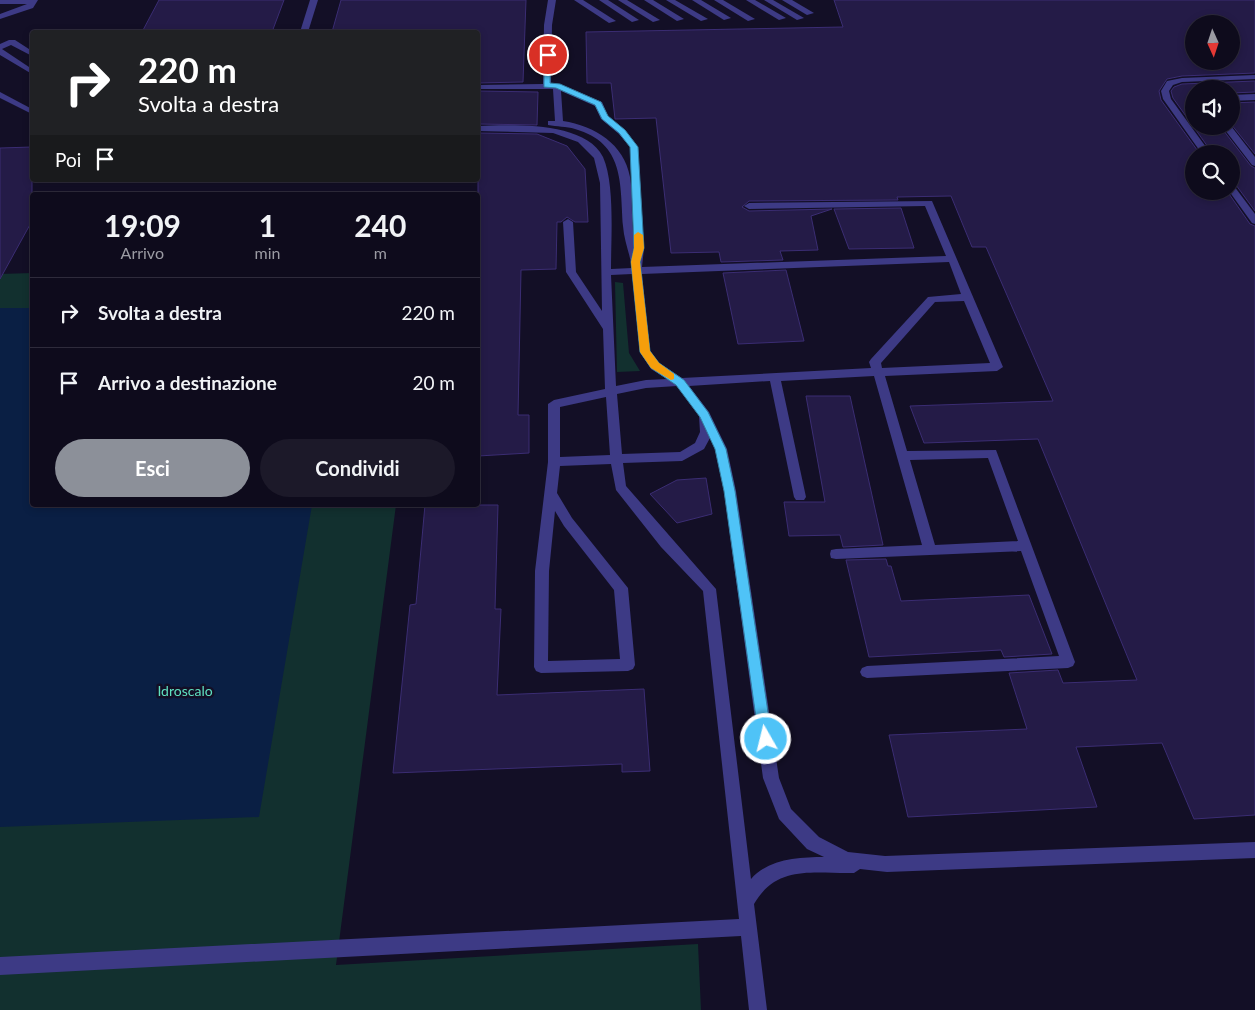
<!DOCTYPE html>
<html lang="it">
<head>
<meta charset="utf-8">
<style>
	:root { --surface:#0e0b1c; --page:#1c1929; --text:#f1f3f6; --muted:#9b9ba3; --line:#2e2b3b; --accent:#8c9099 }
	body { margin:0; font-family:Lato,sans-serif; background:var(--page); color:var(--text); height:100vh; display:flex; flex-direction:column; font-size:19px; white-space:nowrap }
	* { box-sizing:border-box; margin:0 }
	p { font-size:16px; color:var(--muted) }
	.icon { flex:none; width:28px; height:28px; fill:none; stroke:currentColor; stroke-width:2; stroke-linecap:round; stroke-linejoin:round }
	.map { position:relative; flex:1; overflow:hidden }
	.sheet { position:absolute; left:30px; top:192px; width:450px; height:315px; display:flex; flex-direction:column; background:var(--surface); border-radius:5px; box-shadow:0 2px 8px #0003,0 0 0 1px var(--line) }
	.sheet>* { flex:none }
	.hud { position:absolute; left:30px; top:30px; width:450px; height:152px; border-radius:5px; box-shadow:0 2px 8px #0003,0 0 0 1px var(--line); background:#202124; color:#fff; overflow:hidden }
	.needle { width:32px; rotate:177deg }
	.fabs { position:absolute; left:1185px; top:15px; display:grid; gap:10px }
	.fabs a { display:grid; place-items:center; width:55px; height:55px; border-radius:50%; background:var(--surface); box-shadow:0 2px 8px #0003,0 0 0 1px var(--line); font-size:25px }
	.pin { position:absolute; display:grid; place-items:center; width:42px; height:42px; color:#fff; margin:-21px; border:2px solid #fff; border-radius:50%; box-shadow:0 1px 5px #0007 }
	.me { position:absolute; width:55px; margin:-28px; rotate:352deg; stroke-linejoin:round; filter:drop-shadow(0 0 4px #0008) }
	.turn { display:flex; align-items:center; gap:18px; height:105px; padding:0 25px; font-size:22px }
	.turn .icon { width:65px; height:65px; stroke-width:2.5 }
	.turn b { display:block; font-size:35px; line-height:42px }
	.then { display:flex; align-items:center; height:48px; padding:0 25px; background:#0003; gap:10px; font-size:19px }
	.eta { display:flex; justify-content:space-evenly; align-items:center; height:85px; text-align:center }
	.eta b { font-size:30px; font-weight:700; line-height:35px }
	.button { display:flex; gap:10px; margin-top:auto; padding:10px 25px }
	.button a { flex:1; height:58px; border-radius:30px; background:var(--accent); color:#fff; font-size:20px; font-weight:700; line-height:58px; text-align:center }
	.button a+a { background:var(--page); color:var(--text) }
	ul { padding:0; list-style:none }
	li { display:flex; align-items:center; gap:15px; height:70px; padding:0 25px; border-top:1px solid var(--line) }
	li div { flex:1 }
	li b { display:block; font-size:19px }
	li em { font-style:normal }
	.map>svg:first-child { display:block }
	.green { fill:#12302f }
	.water { fill:#0a1f44 }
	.building { fill:#241b47; stroke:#3b2d73; fill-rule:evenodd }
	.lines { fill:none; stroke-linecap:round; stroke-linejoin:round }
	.service { fill:#3d3a85; fill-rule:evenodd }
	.route { fill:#4fc3f7; stroke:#337fa1 }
	.slow { fill:#f59e0b }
	.labels { text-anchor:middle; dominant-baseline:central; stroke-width:5; stroke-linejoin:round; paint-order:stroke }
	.park-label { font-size:14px; fill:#5fe0c0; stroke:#130f26 }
</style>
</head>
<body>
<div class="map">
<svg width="1255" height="1010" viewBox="0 0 1255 1010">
	<rect width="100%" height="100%" fill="#130f26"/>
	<g class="green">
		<polygon points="32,273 32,505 396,505 336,965 698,944 701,1010 0,1010 0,274"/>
		<polygon points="615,282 623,283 629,353 640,371 617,372"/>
	</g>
	<polygon class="water" points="0,308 32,308 32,505 312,505 259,817 0,827"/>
	<g class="building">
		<polygon points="159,0 284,0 272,32 142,32"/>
		<polygon points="341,0 526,0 523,82 478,83 478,32 332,32"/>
		<path d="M834,0h421v73l-73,3 -15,3 -8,12 2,9 39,54h-6v37h33l23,33 5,2v589l-61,4 -32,-76 -86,4 21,60 -189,10 -19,-82 138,-6 -18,-56 49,-3 5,13 74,-3 -99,-241 -114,4 -14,-37 143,-5 -67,-154h-14l-21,-51 -54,1 1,3 -149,1 -7,6 7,4 83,-2 -21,7 7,34 -38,1 3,9 -62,2 -2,-10 -48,1 -15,-135 -41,1 -4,-36h-24l-1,-51 257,-5zM1194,24h37v37h-37z"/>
		<polygon points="1255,81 1255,92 1231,93 1231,89 1194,89 1194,126 1220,126 1251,166 1255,168 1255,211 1236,185 1231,183 1231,154 1213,154 1173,98 1171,91 1174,87 1182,84"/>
		<polygon points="478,91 538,92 537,125 478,124"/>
		<polygon points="1255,102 1255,154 1231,124 1231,103"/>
		<polygon points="478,133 537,134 567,146 585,169 588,222 575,222 567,217 561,222 557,222 556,269 521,270 518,415 529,415 529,453 478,456"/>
		<polygon points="32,147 32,221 0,279 0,148"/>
		<polygon points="901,208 914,248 849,249 834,209"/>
		<polygon points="786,270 804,341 738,344 723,273"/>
		<polygon points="806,396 850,396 883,545 843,547 840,535 789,536 784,502 825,502"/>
		<polygon points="706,478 712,514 677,523 650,494 677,480"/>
		<polygon points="425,505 498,505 495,609 501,609 497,695 644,689 650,771 622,772 622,764 393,773 410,605 416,604"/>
		<polygon points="886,559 888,566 891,566 901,601 1029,595 1052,654 1004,657 1001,650 869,657 846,560"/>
	</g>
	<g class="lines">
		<g class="service">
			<polygon points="0,0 38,0 33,8 0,19 0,14 27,4 0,4"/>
			<polygon points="310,0 318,0 308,32 300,32"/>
			<path d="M548,0h8l-4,25 -1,59h9l42,18 6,14 17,14 13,17 6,101 -2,19 304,-11 -21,-50 -176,3 -5,-3 5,-3 183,-2 71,166 -6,4 -112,5 22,75 89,-1 79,212 -2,4 -5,2 -201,10 -5,-2 -2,-4 2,-4 5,-2 192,-10 -38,-105 -185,8 -5,-1 -1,-4 1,-4 5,-1 86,-4 -48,-169 -93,5 25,116 -2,3h-8l-2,-3 -24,-116 -81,5 20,26 18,37 9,42 43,287 12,31 28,28 29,15 37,4 370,-14v16l-368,14 -27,-3 -6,4c-40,1 -77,-9 -100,31l13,106h-18l-8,-74 -741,39v-18l739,-38 -36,-328 -42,-44 -45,-57 -5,-26 -51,2 -3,27 15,25 56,70 7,77 -2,4 -5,2 -87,2 -5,-2 -2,-4 1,-96 13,-109v-58l6,-4 51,-11 -2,-60 -37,-57 -3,-50 5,-3 5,3 3,50 26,39 -2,-128 -6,-25 -16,-16 -25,-9 -75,-2v-5c34,-1 107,-5 125,31 12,27 8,81 8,112l21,-1c-2,-14 -8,-27 -9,-42 -3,-42 2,-83 -48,-97 -9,-3 -18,-2 -27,-4v-4h7l-2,-32h-75v-4l65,-1 1,-59zM561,91l34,15 6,13 18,15 11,13 3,85c-2,-18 0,-37 -3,-55 -6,-33 -35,-51 -67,-56zM949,262l12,32 -33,3 -57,62 -2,3 2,6 -189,10 -23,-15 -9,-12 -8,-77zM632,274l8,78 11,17 16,10 -21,1 -30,6 -5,-111zM964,301l26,62 -108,5 -1,-5 54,-61zM677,386l22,30 1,16 -5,11 -15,9 -58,2 -5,-60 29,-6zM606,397l4,58 -50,2v-50zM710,438l5,11 9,42 39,287 16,41 28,30 17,8c-25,0 -56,2 -73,22l-35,-290 -90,-103 -3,-23 59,-2 22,-12zM988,458l30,83 -83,4 -25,-85zM555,511l9,15 50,64 6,69 -72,2 1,-90z"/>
			<polygon points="574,0 583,0 616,21 609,23"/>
			<polygon points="599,0 608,0 639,20 632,22"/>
			<polygon points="618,0 627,0 660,20 653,22"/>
			<polygon points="644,0 653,0 684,19 677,21"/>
			<polygon points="666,0 675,0 708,19 701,21"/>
			<polygon points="692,0 701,0 731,18 724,20"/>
			<polygon points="714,0 723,0 755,19 748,21"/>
			<polygon points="746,0 755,0 786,18 779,20"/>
			<polygon points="764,0 773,0 804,18 797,20"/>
			<polygon points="782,0 792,0 814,13 807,15"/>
			<polygon points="9,40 15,40 32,51 32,56 11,45 2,49 32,69 32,74 0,55 0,44"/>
			<polygon points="1255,75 1255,79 1182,82 1173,85 1169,91 1171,99 1211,154 1202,154 1163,99 1161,91 1167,81 1182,78"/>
			<polygon points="0,92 32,109 32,114 0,98"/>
			<polygon points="1255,94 1255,100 1231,101 1231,95"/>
			<polygon points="1222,126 1231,126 1255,157 1255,166 1252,165"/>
			<polygon points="1231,185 1234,186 1255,214 1255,224 1252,223 1229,191 1231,191"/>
		</g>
	</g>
	<polygon class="route" points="548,53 551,55 550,83 560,84 601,102 608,116 625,130 638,147 644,248 640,262 650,351 659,363 684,380 708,412 726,449 735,491 772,739 770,744 766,746 761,744 759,739 724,491 715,449 700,417 676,385 651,368 640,352 631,262 634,248 630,147 619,133 602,119 595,105 556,88 544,87 544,55"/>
	<polygon class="slow" points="638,232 643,235 644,248 640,262 650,351 659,363 674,374 674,379 671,380 651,368 640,352 631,262 634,248 634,235"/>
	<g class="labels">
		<g class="park-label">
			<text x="185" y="690">Idroscalo</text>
		</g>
	</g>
</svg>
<div class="fabs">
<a><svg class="needle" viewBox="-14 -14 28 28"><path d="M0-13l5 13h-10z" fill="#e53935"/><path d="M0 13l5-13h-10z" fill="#9b9ba3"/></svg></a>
<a><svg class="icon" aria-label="sound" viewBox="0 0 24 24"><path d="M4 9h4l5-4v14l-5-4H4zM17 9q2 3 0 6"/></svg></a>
<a><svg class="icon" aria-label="search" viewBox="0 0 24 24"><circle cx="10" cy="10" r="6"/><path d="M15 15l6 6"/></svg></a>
</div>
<div class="pin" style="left:548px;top:55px;background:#d93025"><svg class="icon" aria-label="arrive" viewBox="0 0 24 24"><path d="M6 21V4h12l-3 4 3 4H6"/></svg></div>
<svg class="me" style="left:766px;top:739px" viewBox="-20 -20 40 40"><circle r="17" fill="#4fc3f7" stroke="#fff" stroke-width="3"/><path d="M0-11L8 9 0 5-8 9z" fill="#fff"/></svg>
<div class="hud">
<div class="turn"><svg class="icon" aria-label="right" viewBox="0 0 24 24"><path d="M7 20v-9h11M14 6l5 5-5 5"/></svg><div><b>220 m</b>Svolta a destra</div></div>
<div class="then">Poi<svg class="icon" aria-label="arrive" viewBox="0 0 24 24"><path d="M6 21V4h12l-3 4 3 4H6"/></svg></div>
</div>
<section class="sheet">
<div class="eta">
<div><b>19:09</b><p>Arrivo</p></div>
<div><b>1</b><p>min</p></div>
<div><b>240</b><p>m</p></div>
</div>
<ul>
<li><svg class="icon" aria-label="right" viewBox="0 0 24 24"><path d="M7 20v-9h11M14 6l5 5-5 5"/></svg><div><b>Svolta a destra</b></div><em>220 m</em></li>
<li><svg class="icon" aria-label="arrive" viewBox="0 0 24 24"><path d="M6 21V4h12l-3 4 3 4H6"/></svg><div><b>Arrivo a destinazione</b></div><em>20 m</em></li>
</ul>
<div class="button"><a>Esci</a><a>Condividi</a></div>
</section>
</div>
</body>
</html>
